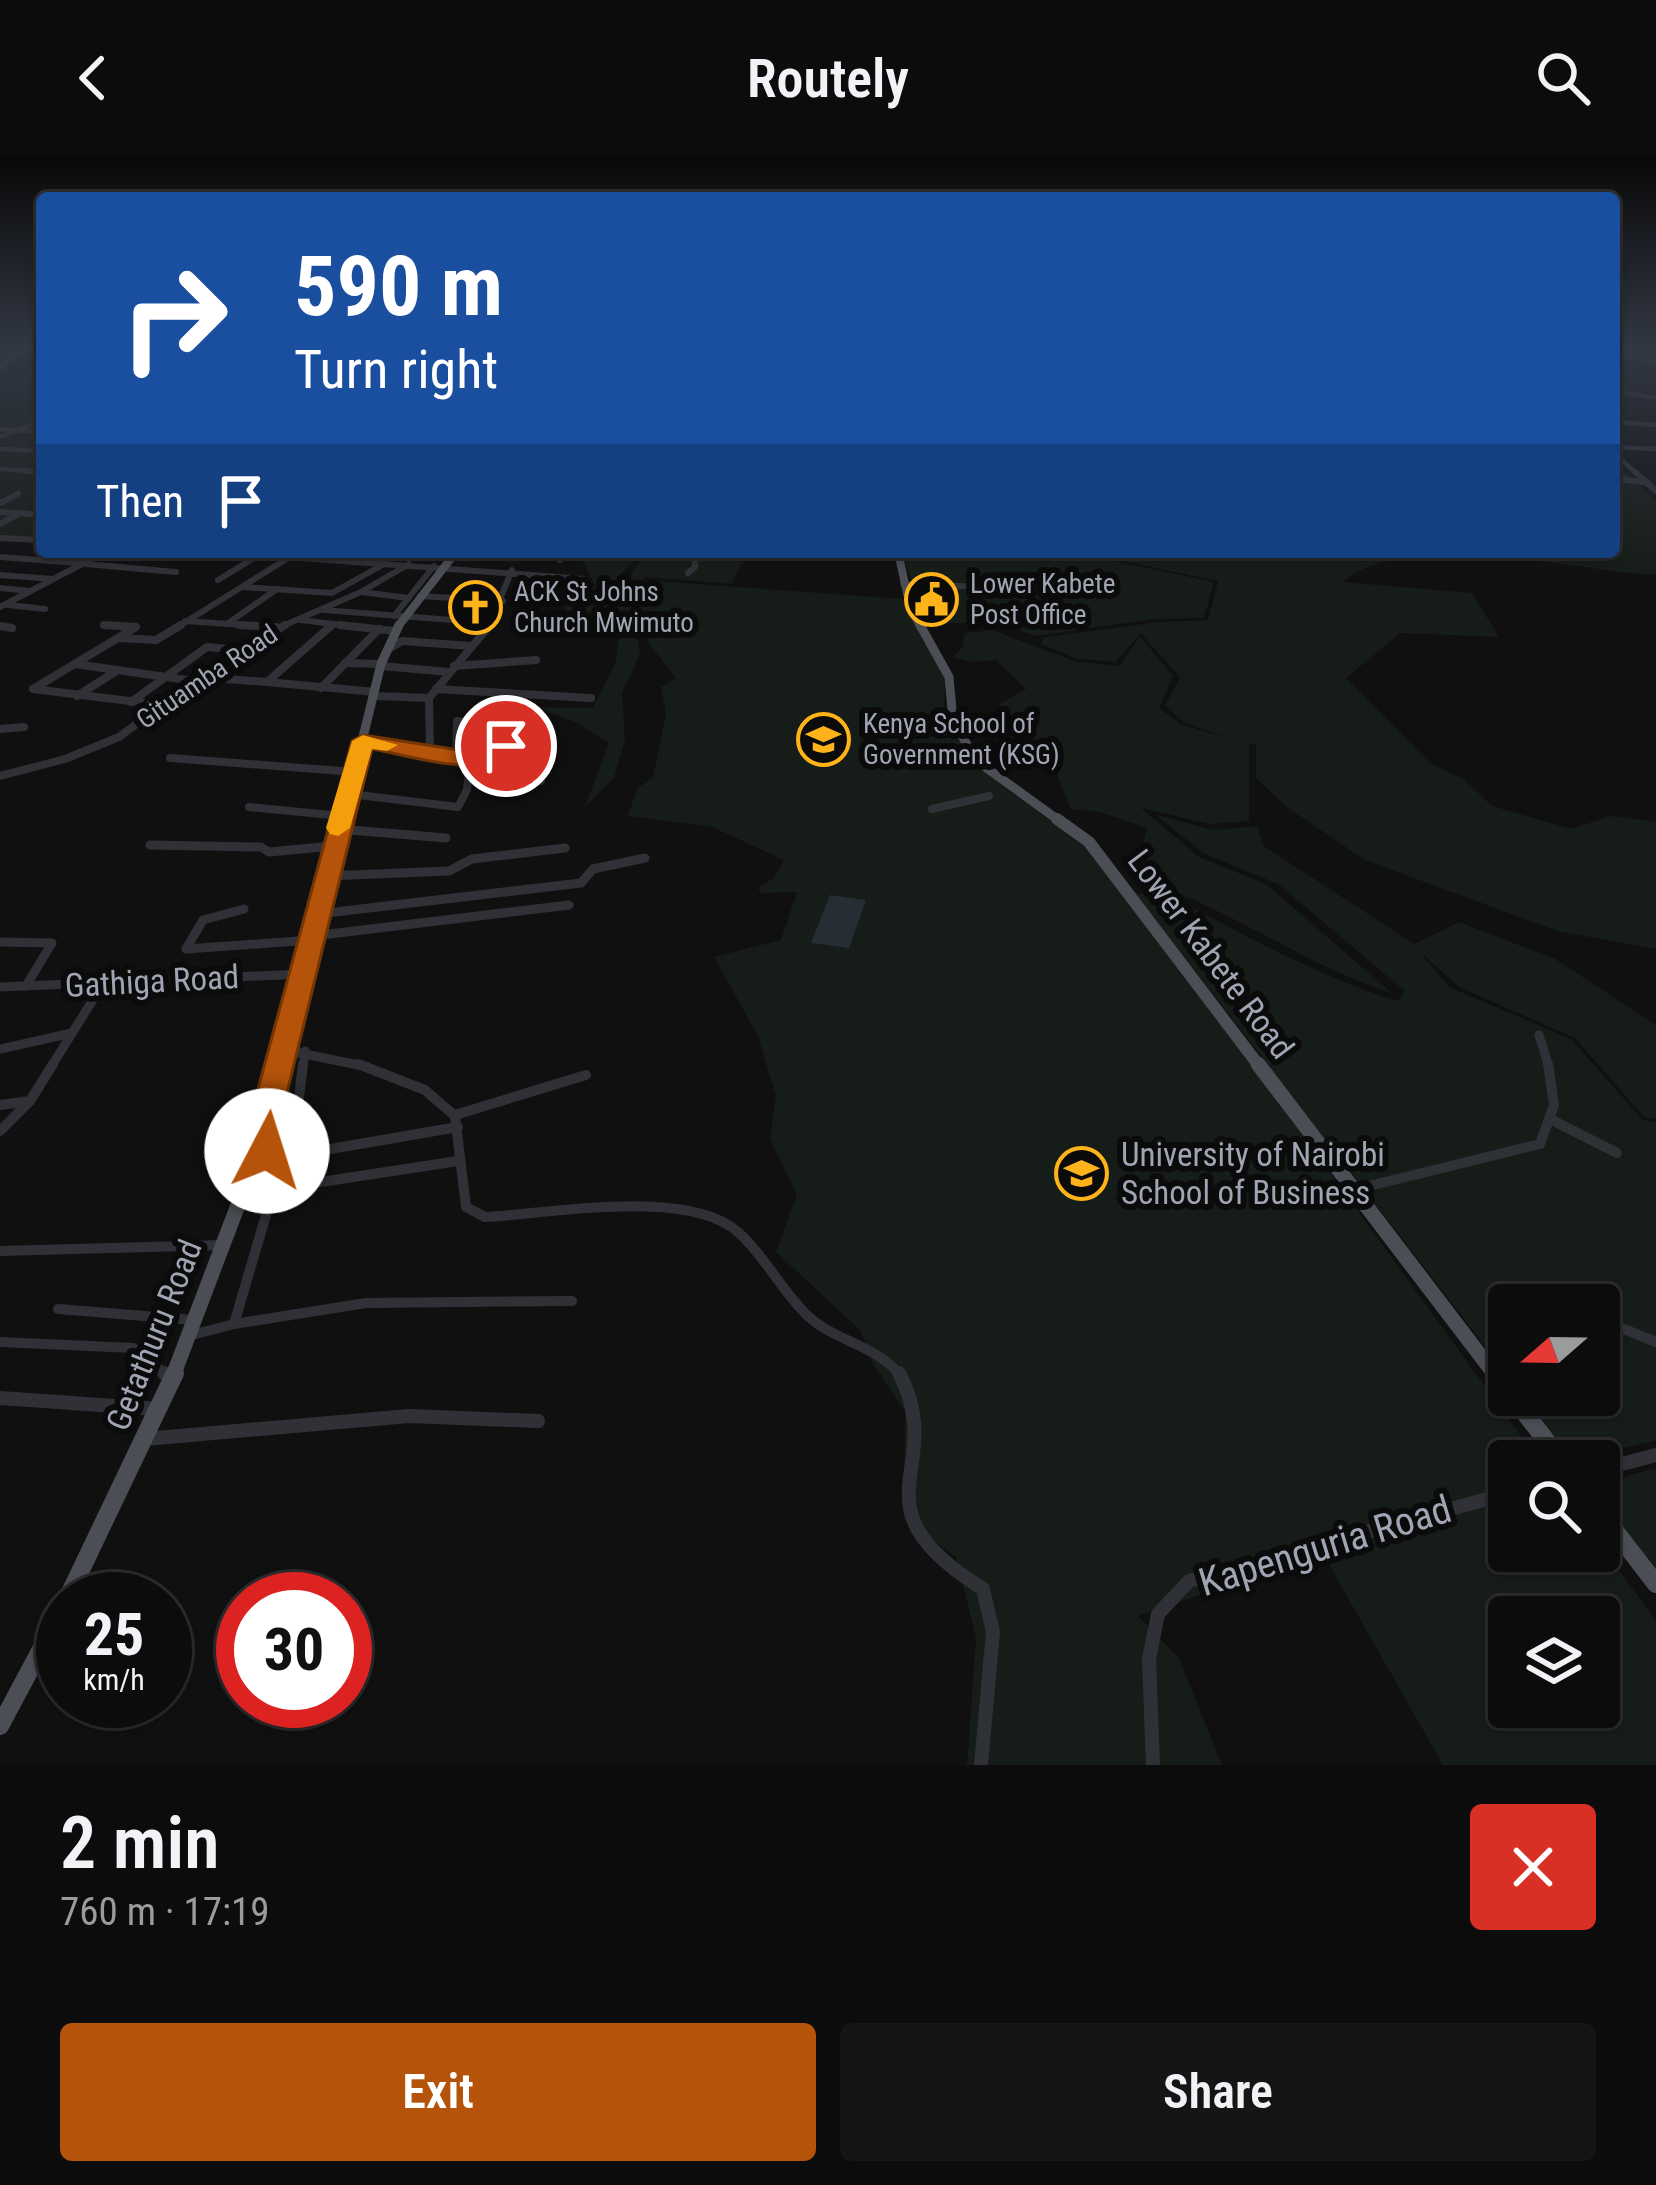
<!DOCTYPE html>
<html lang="en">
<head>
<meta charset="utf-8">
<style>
	:root { --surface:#0c0c0d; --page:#151516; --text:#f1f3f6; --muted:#9a9b9d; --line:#2c2c2e; --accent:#b45309 }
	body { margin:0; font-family:"Roboto Condensed",sans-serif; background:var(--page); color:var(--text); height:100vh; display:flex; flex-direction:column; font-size:45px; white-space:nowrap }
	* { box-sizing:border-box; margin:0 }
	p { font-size:39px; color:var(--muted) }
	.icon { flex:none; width:66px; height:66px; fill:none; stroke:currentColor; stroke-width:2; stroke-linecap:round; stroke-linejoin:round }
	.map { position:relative; height:1609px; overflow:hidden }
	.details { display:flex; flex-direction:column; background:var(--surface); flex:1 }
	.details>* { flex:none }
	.top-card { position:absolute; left:36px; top:36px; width:1584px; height:366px; border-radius:12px; box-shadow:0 3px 9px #0004,0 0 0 3px var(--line); background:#1a4fa0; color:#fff; overflow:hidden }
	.needle { width:78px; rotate:250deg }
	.controls { position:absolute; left:1488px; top:1128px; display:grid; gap:24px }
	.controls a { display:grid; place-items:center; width:132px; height:132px; border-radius:12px; background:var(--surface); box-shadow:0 3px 9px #0004,0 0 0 3px var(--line); font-size:60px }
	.speed { position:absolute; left:36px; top:1416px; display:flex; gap:24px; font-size:60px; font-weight:700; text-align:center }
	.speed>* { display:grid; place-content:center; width:156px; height:156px; border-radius:50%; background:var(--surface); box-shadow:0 3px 9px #0004,0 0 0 3px var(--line); line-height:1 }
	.speed small { font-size:30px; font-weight:400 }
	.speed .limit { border:18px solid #d22; background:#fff; color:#111 }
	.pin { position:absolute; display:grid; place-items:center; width:102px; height:102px; color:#fff; margin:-51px; border:6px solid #fff; border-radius:50%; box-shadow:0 3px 12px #0007 }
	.me { position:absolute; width:132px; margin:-66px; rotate:5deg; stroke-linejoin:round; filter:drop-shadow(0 0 9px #0008) }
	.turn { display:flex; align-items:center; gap:42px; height:252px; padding:0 60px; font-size:54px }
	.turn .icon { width:156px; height:156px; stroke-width:2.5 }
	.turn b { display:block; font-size:84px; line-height:102px }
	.then { display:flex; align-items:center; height:114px; padding:0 60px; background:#0003; gap:24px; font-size:45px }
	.round { display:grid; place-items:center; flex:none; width:126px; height:126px; border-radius:12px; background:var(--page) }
	.head { display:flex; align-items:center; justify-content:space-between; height:204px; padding:0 60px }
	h1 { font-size:72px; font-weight:600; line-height:90px }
	.primary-button { display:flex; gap:24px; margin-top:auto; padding:24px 60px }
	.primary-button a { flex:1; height:138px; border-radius:12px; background:var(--accent); color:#fff; font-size:48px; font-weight:600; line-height:138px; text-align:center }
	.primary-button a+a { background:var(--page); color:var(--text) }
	header { display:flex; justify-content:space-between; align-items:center; height:156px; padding:0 60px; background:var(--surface); font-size:54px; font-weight:600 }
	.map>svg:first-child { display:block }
	.green { fill:#161c17; fill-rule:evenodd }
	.water { fill:#252e35 }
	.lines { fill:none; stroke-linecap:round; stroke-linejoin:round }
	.minor-far5 { stroke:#303136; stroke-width:4.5 }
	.minor-far4 { stroke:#303136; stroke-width:6 }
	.minor-far3 { stroke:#303136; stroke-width:8 }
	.minor-far2 { stroke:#303136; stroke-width:9 }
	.minor-far1 { stroke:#303136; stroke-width:10 }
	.minor { stroke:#303136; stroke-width:14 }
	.major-far5 { stroke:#4c4e56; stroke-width:6 }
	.major-far4 { stroke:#4c4e56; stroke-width:8 }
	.major-far3 { stroke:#4c4e56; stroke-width:9 }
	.major-far2 { stroke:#4c4e56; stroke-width:12 }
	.major-far1 { stroke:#4c4e56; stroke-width:15 }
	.major { stroke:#4c4e56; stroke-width:18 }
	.route { fill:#b45309; stroke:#753606; stroke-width:3 }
	.slow { fill:#f59e0b }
	.labels { text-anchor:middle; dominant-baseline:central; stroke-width:12; stroke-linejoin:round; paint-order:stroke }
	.far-poi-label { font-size:27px; fill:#a0a5b3; stroke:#0b0b0c; text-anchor:start }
	.far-street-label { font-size:27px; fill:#a0a5b3; stroke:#0b0b0c }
	.street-label { font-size:33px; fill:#a0a5b3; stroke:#0b0b0c }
	.poi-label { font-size:33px; fill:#a0a5b3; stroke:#0b0b0c; text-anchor:start }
	.near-street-label { font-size:39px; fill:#a0a5b3; stroke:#0b0b0c }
</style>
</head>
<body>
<header><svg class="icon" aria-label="back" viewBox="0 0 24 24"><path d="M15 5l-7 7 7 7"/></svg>Routely<svg class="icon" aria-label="search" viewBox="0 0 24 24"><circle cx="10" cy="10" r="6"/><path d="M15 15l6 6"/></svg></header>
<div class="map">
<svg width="1656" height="1609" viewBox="0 0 1656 1609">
	<rect width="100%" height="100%" fill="#101011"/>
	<g class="green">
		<polygon points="42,212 42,383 0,380 0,222"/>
		<path d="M1614,305l42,40v74c-79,-3 -250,-49 -313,7l129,11 27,44 -99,-4 -54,45 85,86 33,15 28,27 79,23 40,-13 45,6v127l-99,-18 -192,-71 -77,-52 -32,-30v-33l-7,-2v78l-39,3 -69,-16 58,49 67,27 127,110c-68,-22 -126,-60 -190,-90 -24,-12 -46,-14 -67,-33l11,-43 -47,-16 -29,-3 -14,-34 -51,-41 -7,-30 27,-15 -30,-29 -23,2 -20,-5 9,-9 3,-15 27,-3 82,31 45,5 21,-30 33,40 -14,32 21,16 55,16 -50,-17 -20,-17 15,-29 -39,-43 -26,28 -38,-3 -36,-15 4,-7 114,-15 49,-2 10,-39 -106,-22 4,-7h498z"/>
		<polygon points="592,396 643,397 621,418 623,446 636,453 629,461 634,476 605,462 638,485 640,498 622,537 625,584 614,622 585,651 609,587 576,566 532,551 593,552 615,508 620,476 577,471 565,456 569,434 547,425 596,431 583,405"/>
		<path d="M647,396h99l-14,32 -88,-7 -1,3 259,19 43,80 -1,34 33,53 116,87 73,93 373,515h-30v90h90v-8l57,78v144h-213l-120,-211 -185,62 41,42 43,107h-255l9,-127 -20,-81 -52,-39 1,-107 -31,-45 -14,-36 -84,-78 21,-58 -27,-55 6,-43 -18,-60 -44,-79 67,-17 16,-48 -36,1 -3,-5 16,-10 10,-18 -72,-33 -84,-11 9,-27 16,-12 13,-64 -5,-26 15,-9 -29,-37 8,-10 -20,-26 4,-20 -11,14 4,-27zM1509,1461h90v90h-90z"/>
		<polygon points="902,396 1108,396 1105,403 1214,426 1204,462 1154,463 1036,480 995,466 925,468"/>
		<path d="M1156,659l58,15 43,-4 7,20 150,98 45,-22 96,37 101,66v93h-11l-70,-80 -116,-51 -39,-35 29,35 122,52 72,81 13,2v318l-82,21 -51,-66h76v-90h-90v72l-374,-484c44,3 75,25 113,44 49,25 97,48 149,64l8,-10 -127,-107 -75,-31z"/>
		<polygon points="1656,1312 1656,1420 1599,1340 1599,1327"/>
	</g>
	<polygon class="water" points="830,739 866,744 849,792 811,787"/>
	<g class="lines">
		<g class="minor-far5">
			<polyline points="1616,195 1656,208"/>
			<polyline points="1614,235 1656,242"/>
			<polyline points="1614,266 1656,269"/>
			<polyline points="0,273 42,276"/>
			<polyline points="0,281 42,265"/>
			<polyline points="1614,291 1656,293"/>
			<polyline points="0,293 42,295"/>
			<polyline points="1614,297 1637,318"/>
			<polyline points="0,313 42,316"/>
		</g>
		<g class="minor-far4">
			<polyline points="27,315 42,316"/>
			<polyline points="1634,315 1656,335"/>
			<polyline points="1614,322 1648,327"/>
			<polyline points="0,347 18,338"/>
			<polyline points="0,356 42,359"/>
			<polyline points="0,368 20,357"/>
			<polyline points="0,382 42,384"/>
			<polyline points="219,396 584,423"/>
			<polyline points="518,400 521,396"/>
			<polyline points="0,401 79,407"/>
			<polyline points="560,404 566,396"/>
			<polyline points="86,408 176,416"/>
			<polyline points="688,417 695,411 695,399 702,396"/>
			<polyline points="0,419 53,423"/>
			<polyline points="218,424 259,399"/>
			<polyline points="903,428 1020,432"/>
			<polyline points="243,431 332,437 386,407"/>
			<polyline points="0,432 30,435"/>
			<polyline points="361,436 409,442"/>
			<polyline points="420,440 503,445"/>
			<polyline points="8,449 45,453"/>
			<polyline points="0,451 105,396"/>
			<polyline points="323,454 491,467"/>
			<polyline points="394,460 434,410"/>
			<polyline points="301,464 365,472"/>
			<polyline points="185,465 276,471"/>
			<polyline points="227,468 277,433"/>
			<polyline points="104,469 135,472"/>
			<polyline points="0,470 9,472"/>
			<polyline points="176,472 288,402"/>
			<polyline points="278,472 361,436 409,408"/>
			<polyline points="329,472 333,468"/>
			<polyline points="488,472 512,414"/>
		</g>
		<g class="minor-far3">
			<polyline points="104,469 136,471 33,533 162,549"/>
			<polyline points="239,469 276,471"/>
			<polyline points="332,469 267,526 375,536"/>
			<polyline points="340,469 394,475"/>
			<polyline points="0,470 12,472"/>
			<polyline points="119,482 156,484 181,469"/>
			<polyline points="387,494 402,485 471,490"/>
			<polyline points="345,507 381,508"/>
			<polyline points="75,508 194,525"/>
			<polyline points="381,510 449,516"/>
			<polyline points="454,510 536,504"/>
			<polyline points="200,521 267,526"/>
			<polyline points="321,532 379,473"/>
			<polyline points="436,533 591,542"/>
			<polyline points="77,540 118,514"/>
			<polyline points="375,540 429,542"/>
			<polyline points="131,546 207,491 240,494"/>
			<polyline points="0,573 24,571"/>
			<polyline points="363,585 543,613"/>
			<polyline points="430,595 429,542 490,469"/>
			<polyline points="456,600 457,565 505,573"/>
			<polyline points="170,602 355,616"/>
			<polyline points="484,602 505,590"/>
			<polyline points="469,610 471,616 541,625"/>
			<polyline points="0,620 65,603 119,581 194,525 285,469"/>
			<polyline points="350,638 458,651 467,634 469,615"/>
			<polyline points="249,651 342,660"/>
			<polyline points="932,653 989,640"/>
		</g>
		<g class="minor-far2">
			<polyline points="338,673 446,682"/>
			<polyline points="150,689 261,691 269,696 333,690"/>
			<polyline points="327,720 449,715 472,703 565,692"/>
			<polyline points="244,753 203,764 186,793 312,784"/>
			<polyline points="318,758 581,727 593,713 645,702"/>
			<polyline points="313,780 569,749"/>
			<polyline points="0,786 52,787 26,830"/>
			<polyline points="0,831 304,818"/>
			<polyline points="1539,879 1549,911"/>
			<polyline points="0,893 72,877"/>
			<polyline points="285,894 368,911"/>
			<polyline points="51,911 104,826"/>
			<polyline points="303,911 305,895"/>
		</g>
		<g class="minor-far1">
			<path d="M358,908l67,26 30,26 11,91 19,10c65,-3 202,-30 253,15 28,25 44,60 71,85 28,25 69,29 92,59"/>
			<polyline points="0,949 30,945"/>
			<polyline points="455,959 586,919"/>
			<polyline points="1552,964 1617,997"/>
			<polyline points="0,975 30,945 53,908"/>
			<polyline points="261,981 272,1001 284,1001 458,971"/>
			<polyline points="275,1033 458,1005"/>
			<polyline points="1353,1034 1540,988 1554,949 1548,908"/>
			<polyline points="0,1095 223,1089"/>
			<polyline points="58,1153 193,1164"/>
			<polyline points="1599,1163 1656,1186"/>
			<polyline points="234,1168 366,1147 572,1145"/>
			<polyline points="188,1180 234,1168 298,950 303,908"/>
			<polyline points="0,1186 133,1192 168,1220"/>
		</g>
		<g class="minor">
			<polyline points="164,1217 172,1223"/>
			<path d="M899,1217c51,96 -52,131 84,216l10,43 -12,133"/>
			<polyline points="0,1242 158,1253"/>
			<polyline points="145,1283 409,1260 538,1265"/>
			<polyline points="1599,1314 1656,1299"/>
			<polyline points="1153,1609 1149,1503 1158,1458 1189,1425 1509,1337"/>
		</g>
		<polyline class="major-far5" points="0,211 19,195"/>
		<g class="major-far4">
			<polyline points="898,396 910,451 921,472"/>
			<polyline points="397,472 456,396"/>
		</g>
		<g class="major-far3">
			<polyline points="920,469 949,521 953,565 977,605 1061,666"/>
			<polyline points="342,666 381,508 399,469"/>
		</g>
		<g class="major-far2">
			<polyline points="1057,663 1089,686 1260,911"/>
			<polyline points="280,911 343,663"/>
		</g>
		<g class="major-far1">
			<polyline points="1258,908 1496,1220"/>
			<polyline points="173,1220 246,1028 281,908"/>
		</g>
		<g class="major">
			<polyline points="1494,1217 1509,1237"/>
			<polyline points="1511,1239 1562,1305"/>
			<polyline points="1599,1354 1656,1428"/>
			<polyline points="67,1443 175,1217"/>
			<polyline points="0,1570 63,1452"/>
		</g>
	</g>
	<linearGradient id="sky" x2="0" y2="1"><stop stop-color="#090909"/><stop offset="0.46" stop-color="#313743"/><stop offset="1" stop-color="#313743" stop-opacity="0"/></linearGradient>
	<rect width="1656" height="420" fill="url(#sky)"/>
	<path class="route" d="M363,579l115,18 28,-13 10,6c-26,38 -106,9 -144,3l-96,388 7,14 -4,9h-23l-11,-23 107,-396z"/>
	<polygon class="slow" points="363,579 398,589 387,595 372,593 350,672 338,680 330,678 326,672 352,585"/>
	<defs>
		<symbol id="civic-ring" viewBox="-11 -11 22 22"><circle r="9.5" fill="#0b0b0c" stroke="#ffb31a" stroke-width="1.5"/><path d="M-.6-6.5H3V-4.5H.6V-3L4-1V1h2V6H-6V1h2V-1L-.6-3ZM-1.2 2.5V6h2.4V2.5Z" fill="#ffb31a"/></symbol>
		<symbol id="church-ring" viewBox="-11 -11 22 22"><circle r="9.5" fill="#0b0b0c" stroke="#ffb31a" stroke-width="1.5"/><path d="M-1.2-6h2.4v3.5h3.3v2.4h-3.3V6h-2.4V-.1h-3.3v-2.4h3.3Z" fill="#ffb31a"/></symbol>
		<symbol id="university-ring" viewBox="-11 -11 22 22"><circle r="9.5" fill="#0b0b0c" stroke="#ffb31a" stroke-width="1.5"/><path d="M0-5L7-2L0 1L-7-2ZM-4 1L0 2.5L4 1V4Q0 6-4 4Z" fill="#ffb31a"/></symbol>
	</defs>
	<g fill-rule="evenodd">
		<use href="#civic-ring" x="902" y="414" width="59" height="59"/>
		<use href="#church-ring" x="446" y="422" width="59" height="59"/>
		<use href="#university-ring" x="794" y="554" width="59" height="59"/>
		<use href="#university-ring" x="1052" y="988" width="59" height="59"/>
	</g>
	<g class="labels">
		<g class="far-poi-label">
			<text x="970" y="428">Lower Kabete<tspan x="970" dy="31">Post Office</tspan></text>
			<text x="514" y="436">ACK St Johns<tspan x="514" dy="31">Church Mwimuto</tspan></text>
			<text x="863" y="568">Kenya School of<tspan x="863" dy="31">Government (KSG)</tspan></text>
		</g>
		<g class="far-street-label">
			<text transform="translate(207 521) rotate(-34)">Gituamba Road</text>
		</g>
		<g class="street-label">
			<text transform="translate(1211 798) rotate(53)">Lower Kabete Road</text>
			<text transform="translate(152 825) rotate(-3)">Gathiga Road</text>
			<text transform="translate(154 1179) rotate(-68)">Getathuru Road</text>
		</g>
		<g class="poi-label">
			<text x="1121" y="998">University of Nairobi<tspan x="1121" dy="38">School of Business</tspan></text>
		</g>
		<g class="near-street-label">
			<text transform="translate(1325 1390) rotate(-17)">Kapenguria Road</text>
		</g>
	</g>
</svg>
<div class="controls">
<a><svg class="needle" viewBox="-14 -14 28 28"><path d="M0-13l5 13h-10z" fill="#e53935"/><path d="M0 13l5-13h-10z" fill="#9a9b9d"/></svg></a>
<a><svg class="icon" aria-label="search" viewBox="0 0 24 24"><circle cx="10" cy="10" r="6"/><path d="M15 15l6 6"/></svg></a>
<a><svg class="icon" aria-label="layers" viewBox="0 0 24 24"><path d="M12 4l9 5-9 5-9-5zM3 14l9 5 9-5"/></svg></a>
</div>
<div class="speed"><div>25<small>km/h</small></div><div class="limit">30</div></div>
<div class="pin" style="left:506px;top:590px;background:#d93025"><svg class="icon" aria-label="arrive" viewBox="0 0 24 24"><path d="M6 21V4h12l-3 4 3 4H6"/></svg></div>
<svg class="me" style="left:267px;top:995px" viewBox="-20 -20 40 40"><circle r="19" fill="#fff"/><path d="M0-13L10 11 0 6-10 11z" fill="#b45309"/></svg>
<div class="top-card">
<div class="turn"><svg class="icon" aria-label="right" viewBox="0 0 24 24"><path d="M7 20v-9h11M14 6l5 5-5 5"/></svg><div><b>590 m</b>Turn right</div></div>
<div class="then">Then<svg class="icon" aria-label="arrive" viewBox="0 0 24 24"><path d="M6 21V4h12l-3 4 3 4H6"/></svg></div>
</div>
</div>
<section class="details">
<div class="head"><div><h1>2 min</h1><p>760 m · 17:19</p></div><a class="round" style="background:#d93025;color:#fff"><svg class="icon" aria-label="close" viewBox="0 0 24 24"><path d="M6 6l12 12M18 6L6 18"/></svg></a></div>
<div class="primary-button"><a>Exit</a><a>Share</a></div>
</section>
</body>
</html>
